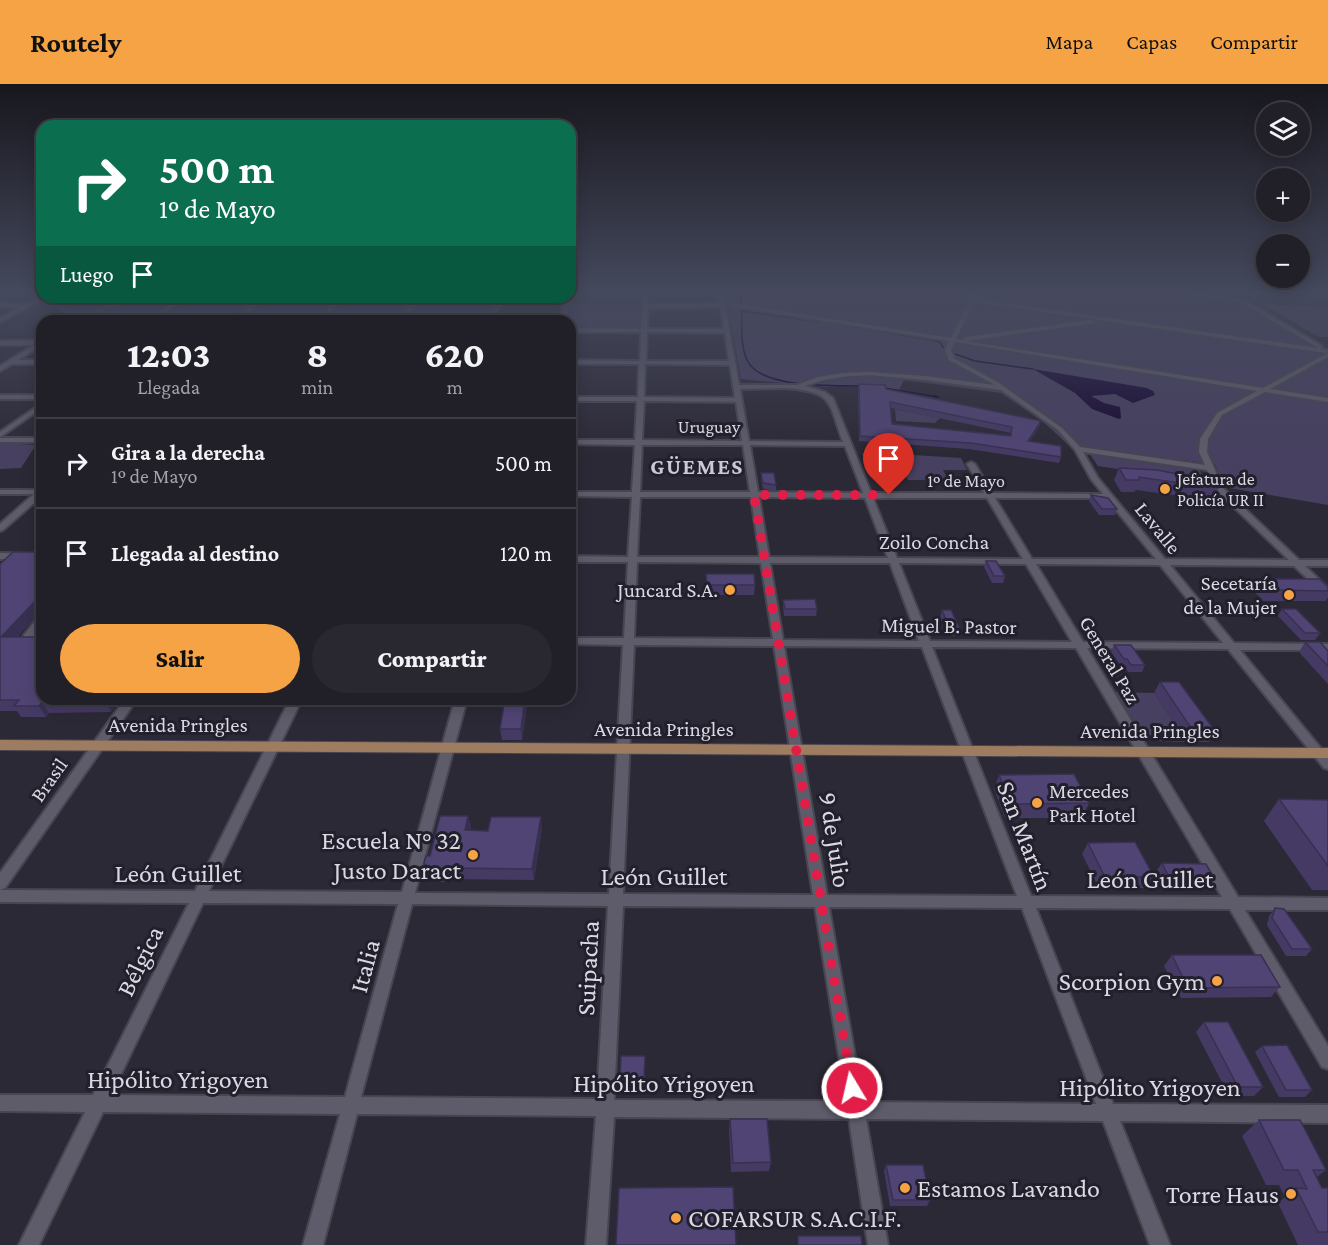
<!DOCTYPE html>
<html lang="es">
<head>
<meta charset="utf-8">
<style>
	:root { --surface:#211f28; --page:#292730; --text:#f1f3f6; --muted:#a2a2a8; --line:#3e3d45; --accent:#f5a345 }
	body { margin:0; font-family:"Crimson Pro",serif; background:var(--page); color:var(--text); height:100vh; display:flex; flex-direction:column; font-size:22px; white-space:nowrap }
	* { box-sizing:border-box; margin:0 }
	p { font-size:20px; color:var(--muted) }
	.icon { flex:none; width:33px; height:33px; fill:none; stroke:currentColor; stroke-width:2; stroke-linecap:round; stroke-linejoin:round }
	.map { position:relative; flex:1; overflow:hidden }
	.panel { position:absolute; left:36px; top:231px; width:540px; height:390px; display:flex; flex-direction:column; background:var(--surface); border-radius:18px; box-shadow:0 3px 15px #0003,0 0 0 2px var(--line) }
	.panel>* { flex:none }
	.top-card { position:absolute; left:36px; top:36px; width:540px; height:183px; border-radius:18px; box-shadow:0 3px 15px #0003,0 0 0 2px var(--line); background:#0b6e4f; color:#fff; overflow:hidden }
	.controls { position:absolute; left:1256px; top:18px; display:grid; gap:12px }
	.controls a { display:grid; place-items:center; width:54px; height:54px; border-radius:50%; background:var(--surface); box-shadow:0 3px 15px #0003,0 0 0 2px var(--line); font-size:30px }
	.pin { position:absolute; display:grid; place-items:center; width:51px; height:51px; color:#fff; margin:-62px -26px; border-radius:50% 50% 50% 0; rotate:-45deg; box-shadow:0 0 6px #0007 }
	.pin .icon { rotate:45deg }
	.me { position:absolute; width:66px; margin:-33px; rotate:351deg; stroke-linejoin:round; filter:drop-shadow(0 0 4px #0008) }
	.turn { display:flex; align-items:center; gap:21px; height:126px; padding:0 24px; font-size:27px }
	.turn .icon { width:78px; height:78px; stroke-width:2.5 }
	.turn b { display:block; font-size:42px; line-height:51px }
	.then { display:flex; align-items:center; height:57px; padding:0 24px; background:#0003; gap:12px; font-size:22px }
	.eta { display:flex; justify-content:space-evenly; align-items:center; height:102px; text-align:center }
	.eta b { font-size:36px; font-weight:800; line-height:42px }
	.action { display:flex; gap:12px; margin-top:auto; padding:12px 24px }
	.action a { flex:1; height:69px; border-radius:36px; background:var(--accent); color:#111; font-size:24px; font-weight:800; line-height:69px; text-align:center }
	.action a+a { background:var(--page); color:var(--text) }
	ul { padding:0; list-style:none }
	li { display:flex; align-items:center; gap:18px; height:90px; padding:0 24px; border-top:2px solid var(--line) }
	li div { flex:1 }
	li b { display:block; font-size:22px }
	li em { font-style:normal }
	header { display:flex; align-items:center; gap:36px; box-sizing:border-box; height:84px; padding:0 30px; background:var(--accent); color:#111 }
	header strong { font-size:28px }
	nav { display:flex; gap:33px; margin-inline-start:auto; font-size:21px }
	.map>svg:first-child { display:block }
	.green { fill:#474060 }
	.water { fill:#180934 }
	.lines { fill:none; stroke-linecap:round; stroke-linejoin:round }
	.stream-far1 { stroke:#180934; stroke-width:1.5 }
	.stream { stroke:#180934; stroke-width:2 }
	.minor-casing { stroke:#474550; stroke-width:4 }
	.major-casing { stroke:#474550; stroke-width:2 }
	.minor { fill:#5e5c6a; fill-rule:evenodd }
	.major { fill:#9e7c5f; fill-rule:evenodd }
	.wall { fill:#453a64; fill-rule:evenodd }
	.shaded-wall { fill:#383051 }
	.building { fill:#504474; stroke:#383051; stroke-width:1.5; fill-rule:evenodd }
	.route { stroke:#e11d48; stroke-width:10; stroke-dasharray:0 18 }
	.poi-dot { fill:#f5a345; stroke:#22202c; stroke-width:2 }
	.labels { text-anchor:middle; dominant-baseline:central; stroke-width:6; stroke-linejoin:round; paint-order:stroke }
	.far-street-label { font-size:18px; fill:#dad8e1; stroke:#22202c }
	.far-poi-label { font-size:18px; fill:#dad8e1; stroke:#22202c; text-anchor:start }
	.street-label { font-size:21px; fill:#dad8e1; stroke:#22202c }
	.poi-label { font-size:21px; fill:#dad8e1; stroke:#22202c; text-anchor:end }
	.far-district-label { font-size:22px; font-weight:bold; letter-spacing:1.5px; fill:#cbc8d9; stroke:#22202c }
	.near-street-label { font-size:26px; fill:#dad8e1; stroke:#22202c }
	.near-poi-label { font-size:26px; fill:#dad8e1; stroke:#22202c; text-anchor:end }
</style>
</head>
<body>
<header>
<strong>Routely</strong>
<nav><a>Mapa</a><a>Capas</a><a>Compartir</a></nav>
</header>
<div class="map">
<svg width="1328" height="1161" viewBox="0 0 1328 1161">
	<rect width="100%" height="100%" fill="#2c2936"/>
	<g class="green">
		<polygon points="28,209 42,209 42,213 503,213 488,237 79,237"/>
		<polygon points="725,209 1223,209 1248,218 1328,265 1328,421 1224,403 1215,380 1086,364 1087,369 1074,366 1039,334 1001,309 904,296 899,306 844,302 826,303 741,295"/>
		<polygon points="571,220 641,220 640,246 570,245 570,237 567,237"/>
		<polygon points="1263,220 1328,223 1328,253 1319,253"/>
		<polygon points="895,325 940,334 935,339 896,337"/>
		<polygon points="0,359 36,361 21,384 0,385"/>
		<polygon points="865,368 961,374 967,386 943,386 948,396 908,396 901,382 867,382 862,370"/>
		<polygon points="1089,369 1199,386 1208,399 1098,382"/>
		<polygon points="1115,608 1154,609 1187,658 1156,657 1144,654"/>
	</g>
	<polygon class="water" points="1033,285 1147,304 1153,307 1155,311 1133,319 1115,310 1091,312 1104,319 1120,323 1121,334 1119,335 1092,325 1075,309"/>
	<g class="lines">
		<g class="stream-far1">
			<polyline points="741,209 741,222"/>
			<path d="M742,224c0,16 -2,37 5,52 13,29 87,25 115,26"/>
			<polyline points="742,227 820,238"/>
			<polyline points="824,238 932,256 940,258 944,265"/>
			<polyline points="955,270 975,277 1033,285"/>
			<polyline points="884,304 938,313"/>
		</g>
		<polyline class="stream" points="934,312 938,313"/>
		<defs>
			<g id="minor">
				<path d="M644,209h5l-1,11 72,-1 -2,-10h5l16,92h58l21,-8 25,-4 26,-1 56,4 70,9 -46,-25 -4,-10 4,-9 -219,-35 2,-3 219,35 22,-45h5l-2,6 342,49 -77,-46 -63,-9h14l52,7 78,46 -1,3 7,1v2l-2,1 -352,-51 -18,37 7,1 2,-3 127,-17 3,2 -1,1 -128,18 297,47 65,-35v4l-58,32 58,9v4l-63,-10 -43,23 -14,24 -1,13 16,36 76,72h29v6h-23l23,22v8l-3,-1 -31,-29 -124,-1 64,78 94,1v6h-88l88,107v12l-4,-1 -96,-119 -141,-1 151,249 90,1v12h-83l83,136v23l-6,-2 -92,-158 -194,-1 77,196 215,1v18l-208,-2 50,124h-20l-47,-124 -237,-2 22,126h-20l-19,-126 -235,-2 -8,128h-20l10,-129 -239,-2 -34,131h-20l37,-131 -237,-2 -64,133h-20l66,-133 -85,-1v-16h93l96,-192 -189,-1v-12l195,1 95,-192h12l-93,192 193,1 53,-193h12l-52,194 194,1 14,-249 -53,-1v-6h54l4,-76h-58v-6l58,1 4,-60 -62,-1v-4h62l3,-47 -65,-1v-4h65l2,-39h-67v-4h68l1,-33h-69v-4l70,1 1,-29h-71v-4l71,1zM721,223l3,22h-77l1,-21zM647,248l78,1 4,28h-83zM955,258l302,49 -40,22 -17,26 -1,13 6,13 -125,-18 -18,-19 -63,-45 -45,-25 -3,-8zM645,280l85,1 5,33 -91,-1zM869,291l56,5 76,10 57,40 17,20 16,29 12,15 -111,-1 -17,-29 -4,-2 -4,2 17,29h-113l-38,-95 -8,-6 -20,-6c21,-8 41,-10 64,-11zM786,304c48,4 42,13 57,54l-94,-1 -9,-52zM644,317l92,1 6,39 -100,-1zM642,361h101l7,47h-110zM750,361l95,1 18,47 -105,-1zM1083,368l124,18 10,21 72,69 -124,-1 -67,-81zM640,413h111l9,60h-123zM759,413l106,1 23,60 -119,-1zM873,414h114l36,61 -126,-1zM995,414h111l50,61h-124zM637,478l124,1 12,76 -139,-1zM770,479h120l29,78 -136,-1zM899,479l127,1 46,78 -142,-1zM1036,480l124,1 63,78 -140,-1zM634,561l140,1 39,249 -190,-1zM784,562l138,1 95,249 -190,-1zM932,563l144,1 146,249 -191,-1zM203,819l195,1 -53,193 -234,-2zM412,820l196,2 -11,193 -236,-2zM623,822l192,1 31,194 -232,-1zM829,823l193,1 74,196 -233,-2z"/>
				<polygon points="41,212 46,213 0,238 0,234 19,224 0,222 0,218 23,221"/>
				<polygon points="570,212 572,213 565,237 559,237 566,213"/>
				<polygon points="125,213 132,213 83,237 76,237"/>
				<polygon points="182,213 189,213 152,237 145,237"/>
				<polygon points="260,213 266,213 240,237 234,237"/>
				<polygon points="338,213 344,213 323,237 317,237"/>
				<polygon points="416,213 422,213 404,237 398,237"/>
				<polygon points="500,213 506,213 491,237 485,237"/>
				<polygon points="42,256 42,261 18,276 42,276 42,280 12,280 0,287 0,282 34,261 0,261 0,257"/>
				<rect x="0" y="311" width="42" height="4"/>
				<polygon points="42,319 42,324 0,353 0,348"/>
				<rect x="0" y="354" width="42" height="4"/>
				<polygon points="0,406 42,406 42,412 3,446 0,447 0,440 34,410 0,410"/>
				<polygon points="0,469 42,470 42,476 0,475"/>
				<polygon points="42,531 42,541 35,550 42,551 42,557 24,555 23,553 24,551 39,532"/>
				<polygon points="125,615 137,615 5,804 0,806 0,789"/>
			</g>
			<polygon id="major" points="0,656 1328,664 1328,674 0,666"/>
		</defs>
		<use href="#minor" class="minor-casing"/>
		<use href="#major" class="major-casing"/>
		<use href="#minor" class="minor"/>
		<use href="#major" class="major"/>
	</g>
	<g class="wall">
		<path d="M859,300l182,37 -2,6 -9,14 31,16 -2,6 -90,-14 -110,-8 -1,-51zM891,324l120,25 -1,2 -118,-11z"/>
		<polygon points="1119,384 1221,400 1215,412 1181,412 1136,406 1134,408 1121,408 1114,396"/>
		<polygon points="761,389 776,401 776,407 763,405 761,395"/>
		<polygon points="1091,411 1117,425 1115,431 1099,431 1089,417"/>
		<polygon points="42,468 42,526 17,553 42,615 120,615 111,628 49,629 46,633 21,633 17,627 0,627 0,480"/>
		<polygon points="986,477 1005,492 1003,499 992,499 984,483"/>
		<polygon points="706,490 755,501 754,511 706,511"/>
		<polygon points="1258,495 1328,503 1328,513 1326,517 1263,517 1252,505"/>
		<polygon points="783,516 817,525 816,532 784,532 783,522"/>
		<polygon points="1282,525 1320,549 1315,556 1301,556 1278,532"/>
		<polygon points="942,526 960,545 958,552 948,552 940,533"/>
		<polygon points="1305,558 1328,567 1328,600 1299,568"/>
		<polygon points="1114,561 1145,581 1142,588 1128,588 1124,582 1121,582 1111,568"/>
		<polygon points="1160,598 1215,647 1209,658 1187,658 1154,609"/>
		<polygon points="505,615 528,615 522,656 502,656 500,645"/>
		<polygon points="999,691 1089,719 1082,734 1005,734 994,705"/>
		<polygon points="1279,715 1328,716 1328,806 1312,806 1264,737"/>
		<polygon points="468,732 471,743 470,746 488,747 542,744 534,796 448,795 447,798 436,798 427,790 424,779"/>
		<polygon points="1088,759 1154,793 1148,804 1099,804 1082,770"/>
		<polygon points="1162,779 1213,792 1205,804 1167,804 1157,786"/>
		<polygon points="1275,824 1312,865 1306,872 1286,872 1267,841 1269,832"/>
		<polygon points="1172,871 1280,903 1271,913 1181,914 1164,882"/>
		<polygon points="1204,938 1263,1003 1254,1012 1229,1012 1196,948"/>
		<polygon points="1262,962 1312,1006 1305,1013 1279,1013 1255,968"/>
		<polygon points="645,972 645,1007 621,1007 620,994"/>
		<polygon points="730,1035 771,1078 769,1087 731,1088 729,1045"/>
		<polygon points="1259,1036 1326,1086 1317,1093 1322,1104 1328,1104 1328,1161 1298,1161 1278,1119 1285,1113 1279,1101 1266,1101 1242,1052"/>
		<polygon points="886,1081 930,1116 927,1122 890,1122 884,1087"/>
	</g>
	<g class="shaded-wall">
		<polygon points="1041,337 1039,343 1026,363 1028,357"/>
		<polygon points="42,510 42,526 7,563 1,553"/>
		<polygon points="106,615 120,615 111,628 105,617"/>
		<polygon points="525,615 528,615 522,656 521,645"/>
		<polygon points="42,618 49,629 46,633 39,622"/>
		<polygon points="468,732 471,743 468,757 465,746"/>
		<polygon points="541,733 542,744 534,796 532,785"/>
		<polygon points="445,784 448,795 447,798 444,788"/>
	</g>
	<g class="building">
		<path d="M859,300l26,1 1,4 155,32 -13,20 33,5v11l-90,-14 -111,-7zM890,318l122,25 -1,9 -119,-12z"/>
		<polygon points="1119,384 1157,386 1182,391 1217,392 1221,400 1187,400 1139,393 1139,396 1126,396"/>
		<polygon points="761,389 774,389 776,401 763,399"/>
		<polygon points="1091,411 1108,414 1117,425 1102,425"/>
		<polygon points="13,468 42,468 42,510 1,553 42,553 42,615 106,615 105,617 42,618 39,622 14,622 19,616 0,616 0,480"/>
		<polygon points="986,477 996,477 1005,492 994,492"/>
		<polygon points="706,490 754,490 755,501 707,501"/>
		<polygon points="1258,495 1320,495 1328,503 1328,507 1269,506"/>
		<polygon points="815,515 817,525 785,525 783,516"/>
		<polygon points="1282,525 1296,525 1320,549 1305,549"/>
		<polygon points="942,526 951,526 960,545 950,545"/>
		<polygon points="1305,558 1320,558 1328,567 1328,582"/>
		<polygon points="1114,561 1131,561 1145,581 1131,581 1127,575 1124,575"/>
		<polygon points="1160,598 1179,598 1215,647 1193,647"/>
		<polygon points="505,615 525,615 521,645 500,645"/>
		<polygon points="1074,690 1089,719 1011,720 999,691"/>
		<polygon points="1279,715 1328,716 1328,782"/>
		<polygon points="440,732 468,732 465,746 488,747 491,733 541,733 532,785 445,784 444,788 433,787 424,779 426,772 430,772"/>
		<polygon points="1135,758 1154,793 1105,793 1088,759"/>
		<polygon points="1162,779 1206,780 1213,792 1210,797 1171,797"/>
		<polygon points="1275,824 1284,825 1312,865 1292,865 1272,834"/>
		<polygon points="1172,871 1261,871 1280,903 1188,904"/>
		<polygon points="1204,938 1228,938 1263,1003 1238,1003"/>
		<polygon points="1287,961 1312,1006 1286,1006 1262,962"/>
		<polygon points="621,972 645,972 644,994 620,994"/>
		<polygon points="730,1035 767,1035 771,1078 733,1079"/>
		<polygon points="1259,1036 1300,1036 1326,1086 1313,1086 1322,1104 1328,1104 1328,1148 1318,1148 1296,1104 1307,1105 1298,1086 1284,1086"/>
		<polygon points="886,1081 923,1081 930,1116 893,1116"/>
		<polygon points="733,1103 736,1161 616,1161 619,1104"/>
		<polygon points="798,1152 861,1152 862,1161 798,1161"/>
	</g>
	<linearGradient id="sky" x2="0" y2="1"><stop stop-color="#18171e"/><stop offset="0.56" stop-color="#45495d"/><stop offset="1" stop-color="#45495d" stop-opacity="0"/></linearGradient>
	<rect width="1328" height="372" fill="url(#sky)"/>
	<g class="lines">
		<polyline class="route" points="852,1004 754,411 889,411"/>
	</g>
	<g class="poi-dot">
		<circle cx="1165" cy="405" r="6"/>
		<circle cx="730" cy="506" r="6"/>
		<circle cx="1289" cy="511" r="6"/>
		<circle cx="1037" cy="719" r="6"/>
		<circle cx="473" cy="771" r="6"/>
		<circle cx="1217" cy="897" r="6"/>
		<circle cx="905" cy="1104" r="6"/>
		<circle cx="1291" cy="1110" r="6"/>
		<circle cx="676" cy="1134" r="6"/>
	</g>
	<g class="labels">
		<g class="far-street-label">
			<text x="709" y="343">Uruguay</text>
			<text x="966" y="397">1º de Mayo</text>
		</g>
		<g class="far-poi-label">
			<text x="1177" y="395">Jefatura de<tspan x="1177" dy="21">Policía UR II</tspan></text>
		</g>
		<g class="street-label">
			<text transform="translate(1158 444) rotate(51)">Lavalle</text>
			<text x="934" y="458">Zoilo Concha</text>
			<text transform="translate(949 542) rotate(1)">Miguel B. Pastor</text>
			<text transform="translate(1110 576) rotate(59)">General Paz</text>
			<text x="178" y="641">Avenida Pringles</text>
			<text x="664" y="645">Avenida Pringles</text>
			<text x="1150" y="647">Avenida Pringles</text>
			<text transform="translate(49 696) rotate(-55)">Brasil</text>
		</g>
		<g class="poi-label">
			<text x="1277" y="499">Secetaría<tspan x="1277" dy="24">de la Mujer</tspan></text>
			<text x="718" y="506">Juncard S.A.</text>
			<text x="1049" y="707" text-anchor="start">Mercedes<tspan x="1049" dy="24">Park Hotel</tspan></text>
		</g>
		<g class="far-district-label">
			<text x="697" y="382">GÜEMES</text>
		</g>
		<g class="near-street-label">
			<text transform="translate(1025 752) rotate(69)">San Martín</text>
			<text transform="translate(835 756) rotate(81)">9 de Julio</text>
			<text x="178" y="789">León Guillet</text>
			<text x="664" y="792">León Guillet</text>
			<text x="1150" y="795">León Guillet</text>
			<text transform="translate(140 877) rotate(-64)">Bélgica</text>
			<text transform="translate(365 882) rotate(-75)">Italia</text>
			<text transform="translate(588 884) rotate(-87)">Suipacha</text>
			<text x="178" y="995">Hipólito Yrigoyen</text>
			<text x="664" y="999">Hipólito Yrigoyen</text>
			<text x="1150" y="1003">Hipólito Yrigoyen</text>
		</g>
		<g class="near-poi-label">
			<text x="461" y="756">Escuela N° 32<tspan x="461" dy="30">Justo Daract</tspan></text>
			<text x="1205" y="897">Scorpion Gym</text>
			<text x="917" y="1104" text-anchor="start">Estamos Lavando</text>
			<text x="1279" y="1110">Torre Haus</text>
			<text x="688" y="1134" text-anchor="start">COFARSUR S.A.C.I.F.</text>
		</g>
	</g>
</svg>
<div class="controls">
<a><svg class="icon" aria-label="layers" viewBox="0 0 24 24"><path d="M12 4l9 5-9 5-9-5zM3 14l9 5 9-5"/></svg></a>
<a>+</a>
<a>−</a>
</div>
<div class="pin" style="left:889px;top:411px;background:#d93025"><svg class="icon" aria-label="arrive" viewBox="0 0 24 24"><path d="M6 21V4h12l-3 4 3 4H6"/></svg></div>
<svg class="me" style="left:852px;top:1004px" viewBox="-20 -20 40 40"><circle r="17" fill="#e11d48" stroke="#fff" stroke-width="3"/><path d="M0-11L8 9 0 5-8 9z" fill="#fff"/></svg>
<div class="top-card">
<div class="turn"><svg class="icon" aria-label="right" viewBox="0 0 24 24"><path d="M7 20v-9h11M14 6l5 5-5 5"/></svg><div><b>500 m</b>1º de Mayo</div></div>
<div class="then">Luego<svg class="icon" aria-label="arrive" viewBox="0 0 24 24"><path d="M6 21V4h12l-3 4 3 4H6"/></svg></div>
</div>
<section class="panel">
<div class="eta">
<div><b>12:03</b><p>Llegada</p></div>
<div><b>8</b><p>min</p></div>
<div><b>620</b><p>m</p></div>
</div>
<ul>
<li><svg class="icon" aria-label="right" viewBox="0 0 24 24"><path d="M7 20v-9h11M14 6l5 5-5 5"/></svg><div><b>Gira a la derecha</b><p>1º de Mayo</p></div><em>500 m</em></li>
<li><svg class="icon" aria-label="arrive" viewBox="0 0 24 24"><path d="M6 21V4h12l-3 4 3 4H6"/></svg><div><b>Llegada al destino</b></div><em>120 m</em></li>
</ul>
<div class="action"><a>Salir</a><a>Compartir</a></div>
</section>
</div>
</body>
</html>
